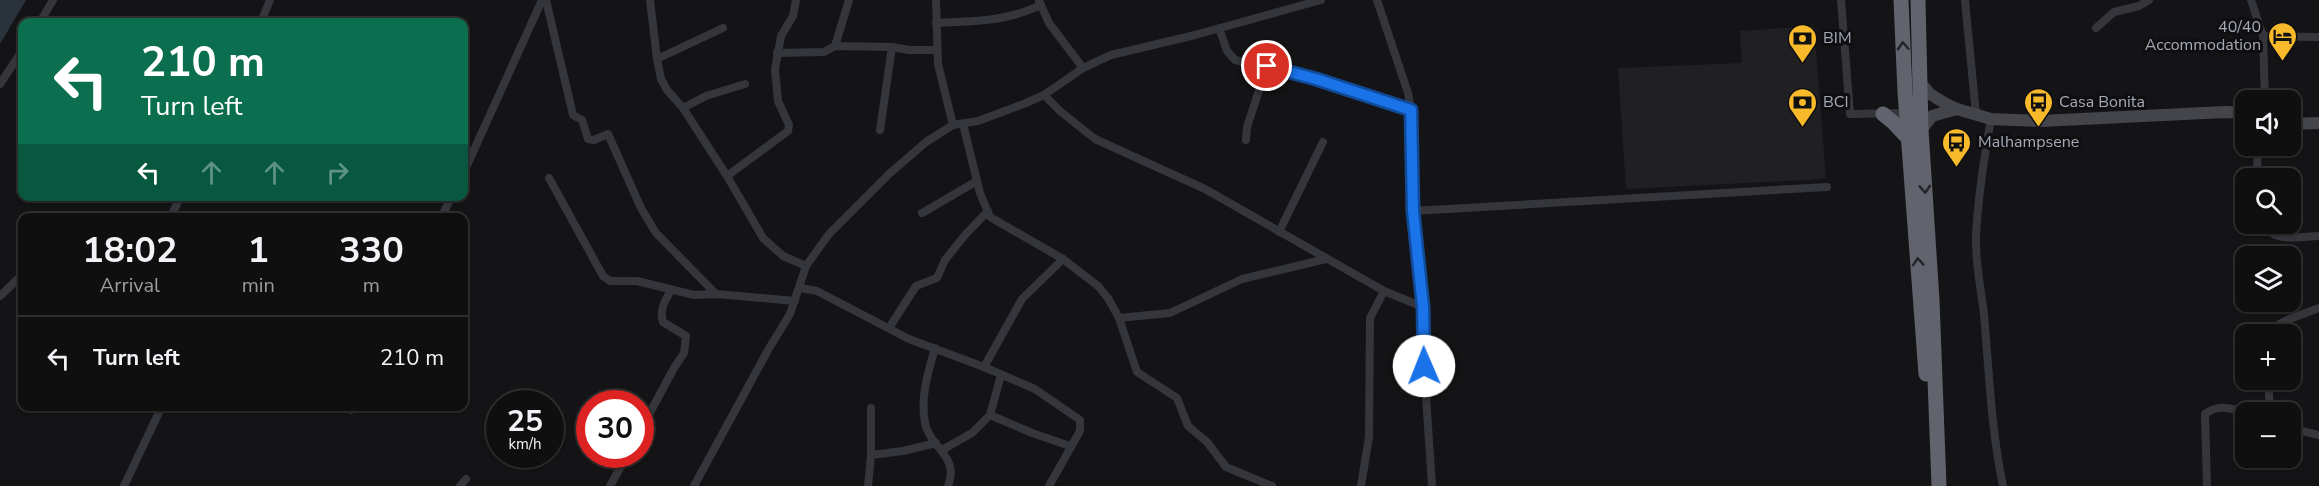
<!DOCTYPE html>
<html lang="en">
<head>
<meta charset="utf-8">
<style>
	:root { --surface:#0f0f10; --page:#181819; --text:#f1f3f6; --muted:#9b9c9f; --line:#2f2f30 }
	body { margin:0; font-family:"Nunito Sans",sans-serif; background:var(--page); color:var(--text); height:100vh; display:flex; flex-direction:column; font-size:22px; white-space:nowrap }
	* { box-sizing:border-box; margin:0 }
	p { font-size:20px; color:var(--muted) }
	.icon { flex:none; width:33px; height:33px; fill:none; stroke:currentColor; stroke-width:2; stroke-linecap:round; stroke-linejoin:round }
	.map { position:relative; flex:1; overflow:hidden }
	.panel { position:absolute; left:18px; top:213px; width:450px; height:198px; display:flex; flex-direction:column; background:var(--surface); border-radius:12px; box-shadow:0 2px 4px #0004,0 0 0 2px var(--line) }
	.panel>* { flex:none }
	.top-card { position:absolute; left:18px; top:18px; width:450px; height:183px; border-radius:12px; box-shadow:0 2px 4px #0004,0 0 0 2px var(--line); background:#0b6e4f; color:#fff; overflow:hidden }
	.controls { position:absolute; left:2235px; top:90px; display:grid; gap:12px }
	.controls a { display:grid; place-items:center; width:66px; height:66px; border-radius:12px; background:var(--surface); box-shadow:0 2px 4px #0004,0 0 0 2px var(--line); font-size:30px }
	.speed { position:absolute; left:486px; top:390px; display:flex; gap:12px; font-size:30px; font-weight:700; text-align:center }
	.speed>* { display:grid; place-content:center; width:78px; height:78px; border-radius:50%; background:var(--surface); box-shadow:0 2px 4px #0004,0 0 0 2px var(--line); line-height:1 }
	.speed small { font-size:15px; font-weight:400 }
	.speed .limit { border:9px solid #d22; background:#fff; color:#111 }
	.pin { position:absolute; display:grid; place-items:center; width:51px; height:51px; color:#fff; margin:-26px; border:3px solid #fff; border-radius:50%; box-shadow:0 2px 6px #0007 }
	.me { position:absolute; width:66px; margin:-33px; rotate:359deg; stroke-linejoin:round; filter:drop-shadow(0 0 4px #0008) }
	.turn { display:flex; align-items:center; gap:21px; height:126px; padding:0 24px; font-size:27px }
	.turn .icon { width:78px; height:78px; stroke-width:2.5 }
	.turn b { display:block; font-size:42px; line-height:51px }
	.lanes { display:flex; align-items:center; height:57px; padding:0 24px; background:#0003; justify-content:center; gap:30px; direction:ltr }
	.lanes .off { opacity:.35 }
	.eta { display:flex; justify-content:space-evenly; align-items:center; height:102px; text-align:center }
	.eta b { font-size:36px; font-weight:700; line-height:42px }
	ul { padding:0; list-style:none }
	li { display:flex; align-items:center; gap:18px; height:84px; padding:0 24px; border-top:2px solid var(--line) }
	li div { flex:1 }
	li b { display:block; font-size:22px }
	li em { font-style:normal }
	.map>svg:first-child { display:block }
	.built { fill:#202023 }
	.water { fill:#2a333b }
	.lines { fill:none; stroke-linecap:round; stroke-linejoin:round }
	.street { stroke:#35363b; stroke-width:8 }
	.secondary { stroke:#43454b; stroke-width:12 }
	.highway { stroke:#61646d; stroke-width:15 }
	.oneway { stroke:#242428 }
	.route-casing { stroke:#114b97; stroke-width:15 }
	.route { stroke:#1a73e8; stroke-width:10 }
	.labels { text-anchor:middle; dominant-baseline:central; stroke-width:6; stroke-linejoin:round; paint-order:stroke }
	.poi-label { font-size:16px; fill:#a6aab7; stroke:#0f0f11; text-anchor:start }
</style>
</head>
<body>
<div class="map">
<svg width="2319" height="486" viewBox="0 0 2319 486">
	<rect width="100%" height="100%" fill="#141416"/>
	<polygon class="built" points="1814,26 1826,179 1626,189 1618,68 1742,63 1740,31"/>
	<polygon class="water" points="0,0 26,0 0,44"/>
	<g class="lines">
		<g class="street">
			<polyline points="546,0 573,115 582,120 588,139 594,140 608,134 641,208 656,233 716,294"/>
			<polyline points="650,0 657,59 661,79 667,90 683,108 727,176 763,238 783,256 806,266"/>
			<polyline points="936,0 938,64 953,125"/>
			<polyline points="1377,0 1408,93 1411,110 1413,211 1423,307 1424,366 1432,486"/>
			<polyline points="1841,0 1850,114 1908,113"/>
			<polyline points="1965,0 1976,115"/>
			<polyline points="2251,0 2263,36 2265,100"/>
			<polyline points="1039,1 1049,23 1083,68"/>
			<polyline points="40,22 53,0"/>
			<polyline points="261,22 270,0"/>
			<path d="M936,23c39,-2 69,-1 105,-18"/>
			<polyline points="1219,28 1227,51 1235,60 1316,79 1411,110"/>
			<polyline points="2096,28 2114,12 2139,6 2149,0"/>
			<polyline points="2263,36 2319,37"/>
			<polyline points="835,46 849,0"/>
			<polyline points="777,53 824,52 835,46 892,47 909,50 937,50"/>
			<polyline points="657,59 723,28"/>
			<polyline points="0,84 22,51"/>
			<polyline points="1044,95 1060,111 1095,139 1205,189 1384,291 1423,307"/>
			<polyline points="683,108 706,96 745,84"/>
			<path d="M1991,119c-7,39 -13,78 -15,117 -1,27 5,52 8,78 5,57 7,115 19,172"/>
			<polyline points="963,124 980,193 990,217 1063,259 1098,286 1108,298 1119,318 1137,372 1177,398 1188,426 1207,442 1226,467 1272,486"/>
			<polyline points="880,130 892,47"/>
			<polyline points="1246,140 1247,127 1267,66"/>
			<polyline points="464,172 542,0"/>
			<polyline points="727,176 788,131 789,125 778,101 775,69 781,36 793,16 796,0"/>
			<polyline points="549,178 603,276 610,281 637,281 694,295 716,294 795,301"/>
			<polyline points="2256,178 2259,146"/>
			<polyline points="1413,211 1827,187"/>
			<polyline points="922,213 977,181"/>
			<polyline points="170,218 181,196"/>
			<polyline points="441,218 452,196"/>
			<path d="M2261,224c14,19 36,13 58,12"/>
			<polyline points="1279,232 1323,142"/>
			<polyline points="800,288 817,291 909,339 984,367 1035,389 1080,420 1080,431 1049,486"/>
			<polyline points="0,296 22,275"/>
			<polyline points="1119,318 1170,313 1242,279 1326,259"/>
			<polyline points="889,328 916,286 937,278 945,260 965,235 988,211"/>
			<path d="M2267,334c12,-14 35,-19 52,-26"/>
			<path d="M935,348c-7,24 -15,50 -10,75 5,25 35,33 23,63"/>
			<polyline points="984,367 1022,299 1063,259"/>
			<polyline points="2268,380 2270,411"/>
			<polyline points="871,408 871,455 903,451 936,443"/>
			<polyline points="351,410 353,406"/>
			<polyline points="990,415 1032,433 1070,446"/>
			<polyline points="2290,423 2302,431 2319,435"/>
			<path d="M640,431l34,-63 10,-15 2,-17 -23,-14c-4,-12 2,-21 8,-32"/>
			<polyline points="942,450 972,433 990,415 1001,375"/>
			<polyline points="124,486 162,406"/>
			<polyline points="460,486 466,479"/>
			<polyline points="610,486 628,454"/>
			<polyline points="694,486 768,350 790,314 806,266 829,234 889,174 926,142 953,125 978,121 1026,103 1044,95 1083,68 1111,55 1195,35 1321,0"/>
			<polyline points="868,486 871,455"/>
			<polyline points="1361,486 1369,437 1370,318 1384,291"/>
			<path d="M2207,486l-2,-72c15,-11 24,-5 41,-2 10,1 20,-3 29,0"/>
		</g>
		<g class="secondary">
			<polyline points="1920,82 1930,94 1946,104 1957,109 1991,119 2041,121 2225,112 2246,113"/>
			<polyline points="2290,124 2319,123"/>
			<polyline points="1921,130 1932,116 1957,109"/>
		</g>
		<g class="highway">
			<polyline points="1901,0 1905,92 1926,374"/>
			<polyline points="1918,0 1921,130 1932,300 1939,486"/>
			<polyline points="1883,114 1894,123 1909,139"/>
		</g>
	</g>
	<defs><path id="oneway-chevron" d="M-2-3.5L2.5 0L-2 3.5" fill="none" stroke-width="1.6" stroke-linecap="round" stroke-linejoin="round" transform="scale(1.5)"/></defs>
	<g class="oneway">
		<use href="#oneway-chevron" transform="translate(1903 46) rotate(-93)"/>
		<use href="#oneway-chevron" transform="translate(1925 189) rotate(86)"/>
		<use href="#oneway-chevron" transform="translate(1918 262) rotate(-94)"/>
	</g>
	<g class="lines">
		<defs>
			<polyline id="route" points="1267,66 1316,79 1411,110 1413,211 1423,307 1424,366"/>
		</defs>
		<use href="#route" class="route-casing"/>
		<use href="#route" class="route"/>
	</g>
	<defs>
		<symbol id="hotel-pin" viewBox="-11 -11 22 30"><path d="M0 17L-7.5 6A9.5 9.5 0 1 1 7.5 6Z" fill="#f8ba2b" stroke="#0f0f11"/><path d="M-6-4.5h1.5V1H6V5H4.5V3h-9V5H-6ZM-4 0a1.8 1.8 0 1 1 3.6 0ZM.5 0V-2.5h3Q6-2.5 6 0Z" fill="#111"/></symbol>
		<symbol id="bank-pin" viewBox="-11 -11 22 30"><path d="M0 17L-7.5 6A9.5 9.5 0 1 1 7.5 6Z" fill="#f8ba2b" stroke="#0f0f11"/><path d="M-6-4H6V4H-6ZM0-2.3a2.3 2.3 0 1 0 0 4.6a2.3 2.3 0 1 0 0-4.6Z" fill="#111"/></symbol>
		<symbol id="bus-pin" viewBox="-11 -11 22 30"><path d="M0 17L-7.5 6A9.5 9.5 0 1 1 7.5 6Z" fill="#f8ba2b" stroke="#0f0f11"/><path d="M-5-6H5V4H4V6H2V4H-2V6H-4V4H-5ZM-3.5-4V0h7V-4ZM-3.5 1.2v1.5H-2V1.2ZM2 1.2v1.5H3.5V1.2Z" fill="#111"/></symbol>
	</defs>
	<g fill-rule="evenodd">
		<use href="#hotel-pin" x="2266" y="20" width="33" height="45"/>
		<use href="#bank-pin" x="1786" y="22" width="33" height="45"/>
		<use href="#bank-pin" x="1786" y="86" width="33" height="45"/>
		<use href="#bus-pin" x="2022" y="86" width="33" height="45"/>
		<use href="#bus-pin" x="1940" y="126" width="33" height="45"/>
	</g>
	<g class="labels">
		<g class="poi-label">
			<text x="2261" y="27" text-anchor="end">40/40<tspan x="2261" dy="18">Accommodation</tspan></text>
			<text x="1823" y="38">BIM</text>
			<text x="1823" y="102">BCI</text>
			<text x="2059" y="102">Casa Bonita</text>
			<text x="1978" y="142">Malhampsene</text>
		</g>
	</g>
</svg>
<div class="controls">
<a><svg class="icon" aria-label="sound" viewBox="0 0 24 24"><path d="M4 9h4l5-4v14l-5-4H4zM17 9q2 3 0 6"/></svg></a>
<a><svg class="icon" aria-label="search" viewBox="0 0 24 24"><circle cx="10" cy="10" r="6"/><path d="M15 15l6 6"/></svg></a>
<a><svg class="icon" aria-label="layers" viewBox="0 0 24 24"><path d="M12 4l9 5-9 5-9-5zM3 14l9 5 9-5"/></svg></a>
<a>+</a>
<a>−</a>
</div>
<div class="speed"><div>25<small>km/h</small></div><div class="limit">30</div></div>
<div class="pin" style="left:1267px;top:66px;background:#d93025"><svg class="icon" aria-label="arrive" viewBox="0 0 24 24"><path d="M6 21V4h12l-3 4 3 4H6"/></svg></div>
<svg class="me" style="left:1424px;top:366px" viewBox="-20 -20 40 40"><circle r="19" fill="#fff"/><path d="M0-13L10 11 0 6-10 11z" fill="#1a73e8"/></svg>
<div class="top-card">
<div class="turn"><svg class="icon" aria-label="left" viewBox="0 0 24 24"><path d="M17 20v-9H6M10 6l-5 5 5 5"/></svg><div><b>210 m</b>Turn left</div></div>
<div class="lanes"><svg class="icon" aria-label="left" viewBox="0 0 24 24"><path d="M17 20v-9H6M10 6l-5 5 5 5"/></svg><svg class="icon off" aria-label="ahead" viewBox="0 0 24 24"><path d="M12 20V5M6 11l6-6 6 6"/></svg><svg class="icon off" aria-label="ahead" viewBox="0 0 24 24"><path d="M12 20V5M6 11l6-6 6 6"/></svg><svg class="icon off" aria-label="right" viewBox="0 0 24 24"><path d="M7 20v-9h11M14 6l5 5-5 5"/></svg></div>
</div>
<section class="panel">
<div class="eta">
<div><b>18:02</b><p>Arrival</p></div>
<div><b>1</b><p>min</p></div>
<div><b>330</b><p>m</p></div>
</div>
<ul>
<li><svg class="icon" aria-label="left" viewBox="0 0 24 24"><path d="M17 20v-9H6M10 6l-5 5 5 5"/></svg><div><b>Turn left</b></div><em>210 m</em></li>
</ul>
</section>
</div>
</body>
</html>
